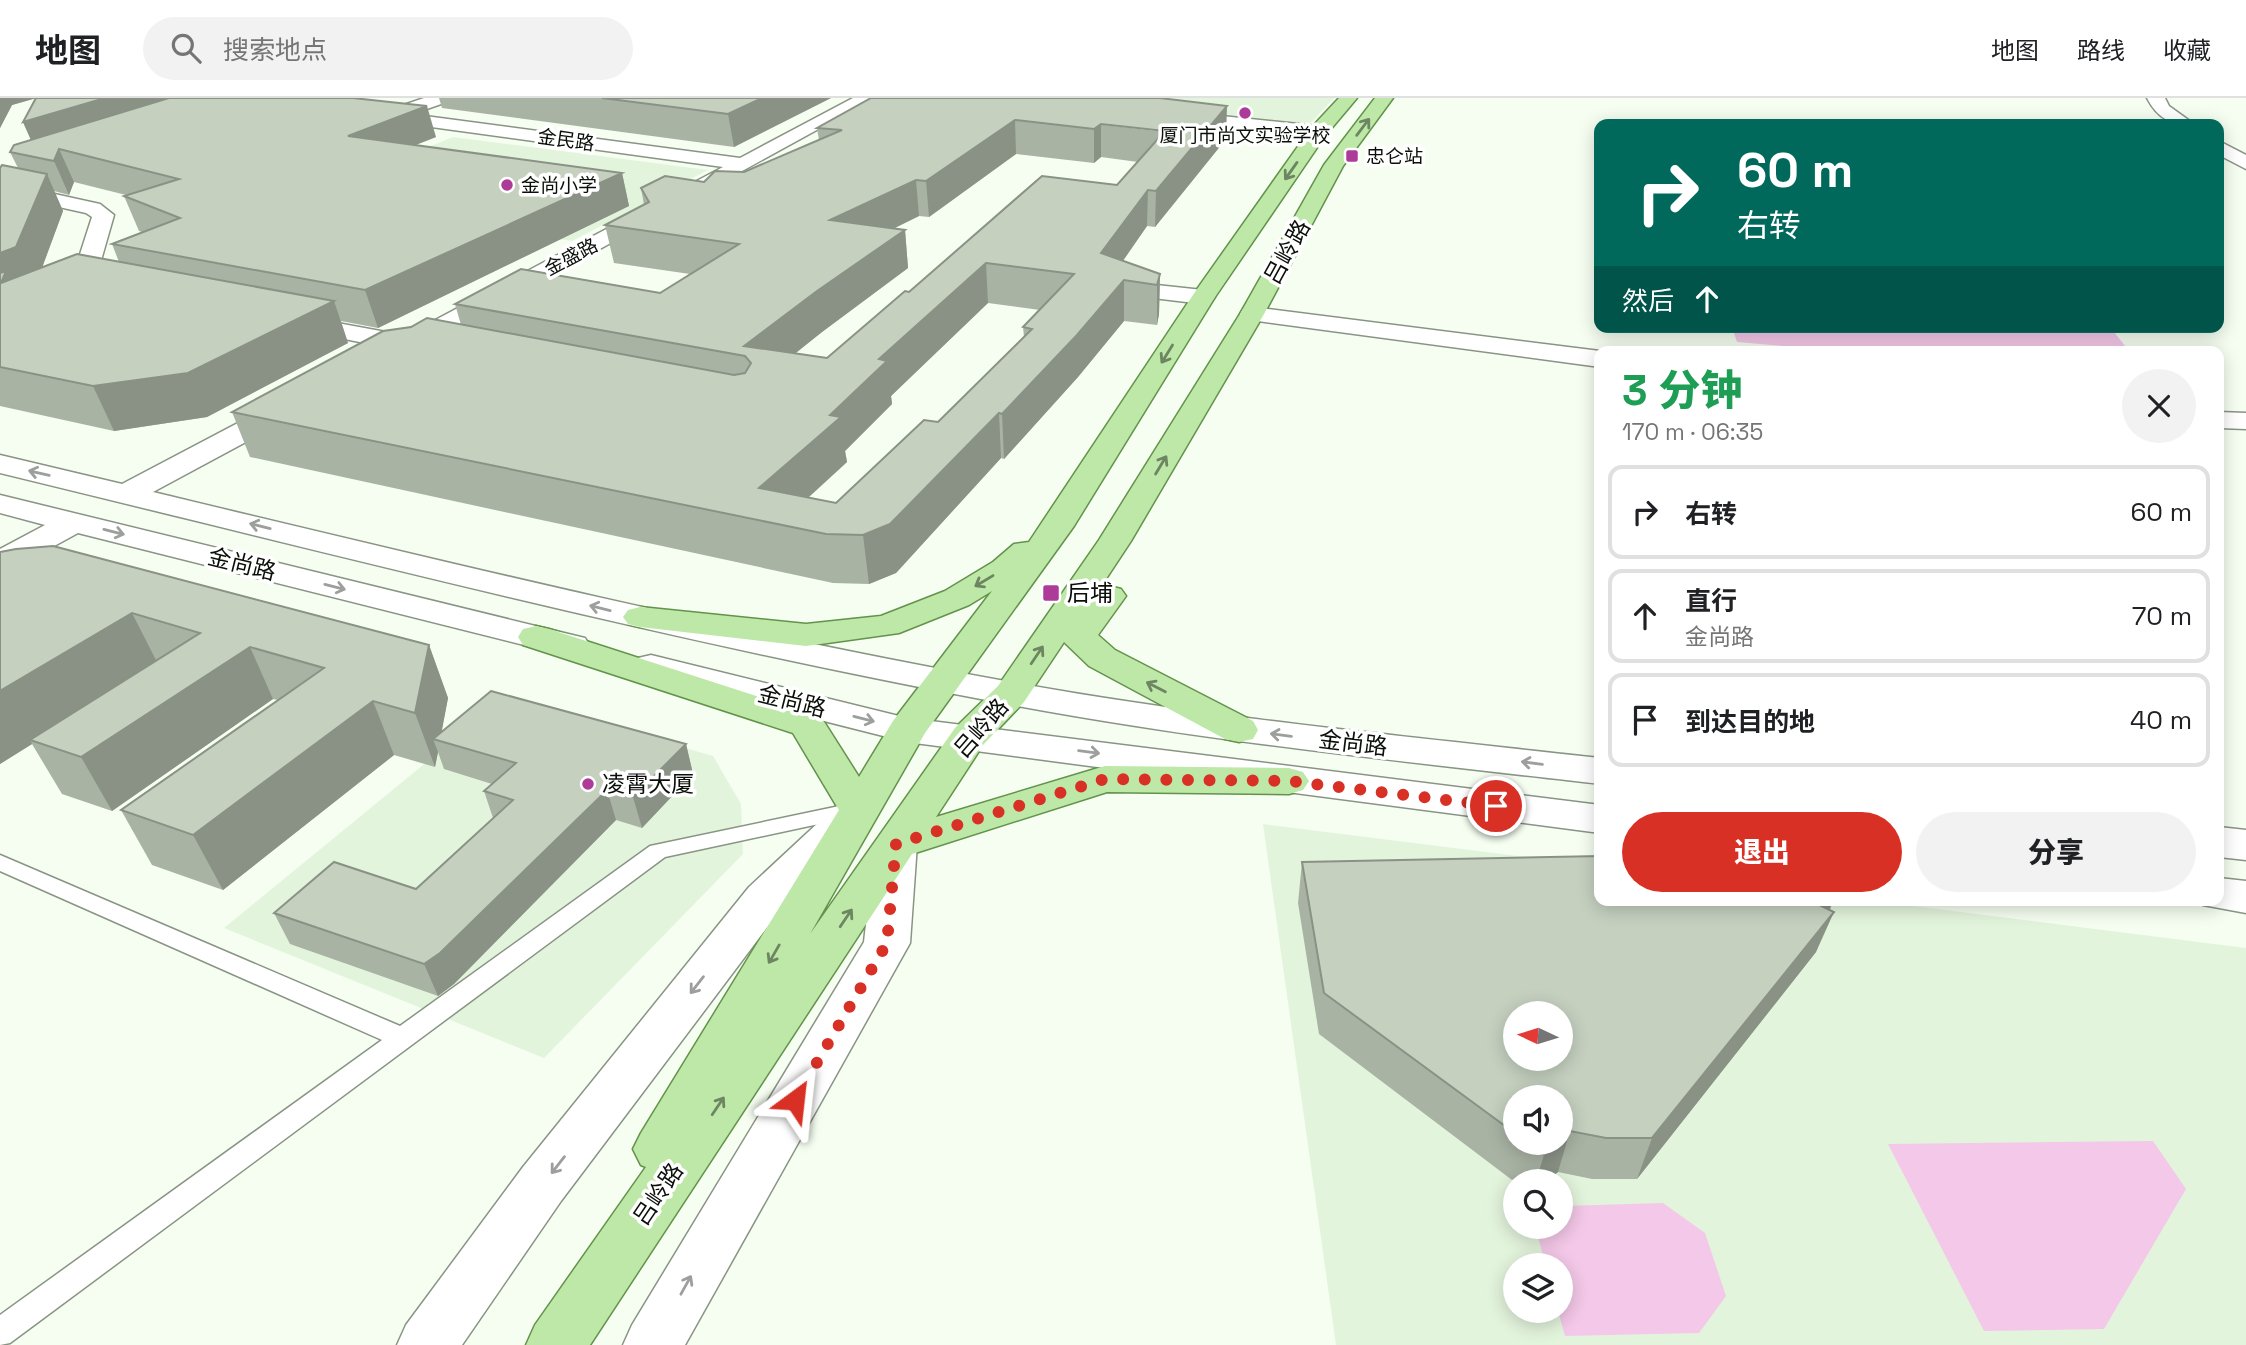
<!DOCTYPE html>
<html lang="zh">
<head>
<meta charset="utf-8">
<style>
	:root { --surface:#fff; --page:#f2f2f2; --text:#202124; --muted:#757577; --line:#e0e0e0; --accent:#d93025 }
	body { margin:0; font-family:"Space Grotesk","Noto Sans SC",sans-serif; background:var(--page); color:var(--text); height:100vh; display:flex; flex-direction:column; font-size:26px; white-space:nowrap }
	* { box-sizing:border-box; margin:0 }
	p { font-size:23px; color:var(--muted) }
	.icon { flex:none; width:38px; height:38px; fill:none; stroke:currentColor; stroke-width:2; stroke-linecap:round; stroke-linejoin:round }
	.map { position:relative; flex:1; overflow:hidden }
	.side { position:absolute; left:1594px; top:248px; width:630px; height:560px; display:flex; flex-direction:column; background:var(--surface); border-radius:14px; box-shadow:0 4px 18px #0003 }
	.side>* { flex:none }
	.top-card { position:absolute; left:1594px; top:21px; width:630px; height:214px; border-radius:14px; box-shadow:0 4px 18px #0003; background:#00695c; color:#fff; overflow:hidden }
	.needle { width:46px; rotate:274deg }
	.controls { position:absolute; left:1503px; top:903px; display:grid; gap:14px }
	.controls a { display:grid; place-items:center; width:70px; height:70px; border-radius:50%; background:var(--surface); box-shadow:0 4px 18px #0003; font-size:35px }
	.pin { position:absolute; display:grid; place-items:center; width:60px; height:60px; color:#fff; margin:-30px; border:4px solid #fff; border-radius:50%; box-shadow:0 2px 7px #0007 }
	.me { position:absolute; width:77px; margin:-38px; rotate:30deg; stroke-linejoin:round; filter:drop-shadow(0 0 5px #0008) }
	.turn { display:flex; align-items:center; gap:24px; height:147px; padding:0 28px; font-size:32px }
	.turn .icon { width:91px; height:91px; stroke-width:2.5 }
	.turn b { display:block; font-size:49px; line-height:60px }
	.then { display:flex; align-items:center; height:66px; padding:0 28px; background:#0003; gap:14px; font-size:26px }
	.round { display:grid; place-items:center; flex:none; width:74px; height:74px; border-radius:37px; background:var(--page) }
	.headline { display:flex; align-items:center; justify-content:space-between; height:119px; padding:0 28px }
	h1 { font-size:42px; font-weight:800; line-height:52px; color:#1e9e55 }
	.cta { display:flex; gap:14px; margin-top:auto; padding:14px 28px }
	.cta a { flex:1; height:80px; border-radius:42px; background:var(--accent); color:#fff; font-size:28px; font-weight:800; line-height:80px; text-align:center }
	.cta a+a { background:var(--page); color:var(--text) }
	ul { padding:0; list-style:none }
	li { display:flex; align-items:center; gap:21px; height:94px; margin:0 14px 10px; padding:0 14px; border:4px solid var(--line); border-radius:14px }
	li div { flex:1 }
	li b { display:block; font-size:26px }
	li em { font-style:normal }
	header { display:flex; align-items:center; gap:42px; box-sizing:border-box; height:98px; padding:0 35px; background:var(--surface); border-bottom:2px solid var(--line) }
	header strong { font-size:33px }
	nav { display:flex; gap:38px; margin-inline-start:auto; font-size:24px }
	.search { width:490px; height:63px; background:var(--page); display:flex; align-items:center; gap:18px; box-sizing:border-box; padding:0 24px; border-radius:38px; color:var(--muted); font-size:26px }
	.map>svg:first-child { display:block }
	.built { fill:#e3f4dc; fill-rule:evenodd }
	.green { fill:#f4c8e8 }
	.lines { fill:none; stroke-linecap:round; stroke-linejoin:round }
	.lane-casing { stroke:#899484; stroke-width:3 }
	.street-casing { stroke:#899484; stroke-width:3 }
	.secondary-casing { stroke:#899484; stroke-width:3 }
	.primary-casing { stroke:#63924b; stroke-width:3 }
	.lane { fill:#fff; fill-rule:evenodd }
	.street { fill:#fff; fill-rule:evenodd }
	.secondary { fill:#fff; fill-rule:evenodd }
	.primary { fill:#bee8a8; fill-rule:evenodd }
	.wall { fill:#a9b3a4; fill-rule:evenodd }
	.shaded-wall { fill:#8a9286 }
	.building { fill:#c5d0bf; stroke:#8a9286; stroke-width:2; fill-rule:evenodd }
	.oneway { stroke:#6d8661 }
	.oneway2 { stroke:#9d9f9d }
	.route { stroke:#d93025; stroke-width:12; stroke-dasharray:0 21.6 }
	.poi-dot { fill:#ad3c98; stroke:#fff; stroke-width:2.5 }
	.labels { text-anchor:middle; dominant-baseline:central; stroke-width:7; stroke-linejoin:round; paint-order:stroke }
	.far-poi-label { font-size:19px; fill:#0b0f0a; stroke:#fff; text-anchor:start }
	.far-street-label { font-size:19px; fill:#0b0f0a; stroke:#fff }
	.street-label { font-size:23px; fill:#0b0f0a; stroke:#fff }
	.poi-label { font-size:23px; fill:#0b0f0a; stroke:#fff; text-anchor:start }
</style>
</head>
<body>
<header>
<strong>地图</strong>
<div class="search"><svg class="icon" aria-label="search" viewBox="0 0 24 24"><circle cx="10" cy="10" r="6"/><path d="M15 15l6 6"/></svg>搜索地点</div>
<nav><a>地图</a><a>路线</a><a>收藏</a></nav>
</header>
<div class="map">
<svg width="2246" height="1247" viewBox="0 0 2246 1247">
	<rect width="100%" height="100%" fill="#f5fef1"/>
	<g class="built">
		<polygon points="1034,0 1334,0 1306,30"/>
		<polygon points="453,39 708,72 572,143 297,102"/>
		<polygon points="506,599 713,658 741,706 743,756 544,960 224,830"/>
		<path d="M1263,726l336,42 1,35h274l372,47v397h-910zM1516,915h45v46h-45zM1516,999h45v46h-45zM1516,1083h45v46h-45zM1516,1167h45v46h-45z"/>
	</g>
	<g class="green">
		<polygon points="1732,229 2110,229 2130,254 1855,254 1737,244"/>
		<polygon points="2153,1043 2186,1091 2104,1231 1984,1233 1888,1046"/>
		<polygon points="1663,1105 1705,1135 1726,1198 1699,1235 1565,1238 1558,1213 1561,1213 1561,1167 1546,1167 1535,1129 1561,1129 1561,1108"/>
	</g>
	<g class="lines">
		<defs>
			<polygon id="lane" points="849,706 856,708 859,713 856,718 665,759 10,1245 0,1247 0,1217 382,942 0,773 0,757 400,928 650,748"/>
			<g id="street">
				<polygon points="424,0 450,0 447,4 395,22 389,23 380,18 383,14"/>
				<path d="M0,84l100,22 14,11 -18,63 19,4 4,5 -4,5c-13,3 -27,-2 -40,-5l-4,-5 21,-65 -6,-4 -86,-19z"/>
				<polygon points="1119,183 1203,192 1211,194 1215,199 1211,204 1203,206 1111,195 1107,190 1111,185"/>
				<polygon points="294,217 424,241 433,244 437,249 433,254 424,257 285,229 282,224 285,219"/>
			</g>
			<g id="secondary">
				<polygon points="853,0 875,0 412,254 403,257 394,254 390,249 394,244 723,69 380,22 371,17 374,13 380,12 740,60"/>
				<path d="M2147,0h18l4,8 25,18c-23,1 -36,-5 -47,-26z"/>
				<polygon points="1174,13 1318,28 1327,34 1318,40 1168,22 1165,18"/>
				<polygon points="2219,43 2246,57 2246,71 2219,57"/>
				<polygon points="1252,209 1600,253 1602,254 1600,254 1600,269 1243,221 1240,216 1243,211"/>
				<path d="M288,302l10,2 4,6 -4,6 -145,78c283,68 566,137 852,189 197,36 396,55 595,77v26c-199,-23 -397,-43 -593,-80 -339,-63 -673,-150 -1007,-231v-18l122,29 156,-82z"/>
				<polygon points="2219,314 2246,315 2246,331 2219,330"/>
				<polygon points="0,397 585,540 590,548 585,556 572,559 78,435 12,471 0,474 0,451 45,427 0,415"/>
				<polygon points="651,557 907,620 1600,707 1600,735 907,644 638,576 633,568 638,560"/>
				<polygon points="850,705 865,709 871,719 865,729 781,811 561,1103 462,1247 397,1247 406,1227 523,1069 749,789 835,709"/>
				<polygon points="2219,729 2246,732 2246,762 2219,759"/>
				<polygon points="896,731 911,736 917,746 910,845 685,1247 623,1247 632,1227 864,844 875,746 881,736"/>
				<polygon points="2219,780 2246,783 2246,815 2203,807 2201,803 2219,803"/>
			</g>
			<polygon id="primary" points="1339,0 1357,0 1325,38 1215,199 1074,428 925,635 810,836 955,630 998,588 1099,442 1240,216 1324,67 1375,0 1393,0 1343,68 1264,216 1131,443 1100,490 1109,488 1121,491 1126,498 1098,537 1115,552 1253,623 1258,632 1253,641 1239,644 1225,641 1089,568 1064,544 1024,604 983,647 936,719 1105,668 1289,670 1303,674 1309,683 1303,692 1289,696 1107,694 912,756 590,1247 526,1247 535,1227 646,1069 641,1067 633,1051 641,1035 839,712 793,635 523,547 518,539 523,531 536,528 549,531 821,619 859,679 893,623 992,493 969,507 899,535 806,548 640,529 628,526 623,519 628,512 640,509 806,526 881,518 945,493 993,464 1014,446 1029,444 1195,194 1311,30"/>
		</defs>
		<use href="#lane" class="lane-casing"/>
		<use href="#street" class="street-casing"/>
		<use href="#secondary" class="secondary-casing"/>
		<use href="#primary" class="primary-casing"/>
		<use href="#lane" class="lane"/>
		<use href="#street" class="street"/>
		<use href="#secondary" class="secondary"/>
		<use href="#primary" class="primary"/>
	</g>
	<g class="wall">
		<path d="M0,0h353l83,39 -20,8 206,28 7,33 -251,122 -37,-7 7,22 -141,74 -93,14 -114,-25v-238h18l-8,-16 21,-12 -8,-18 12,-24 -23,7 -12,23zM74,84l52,13 -2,1 15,35 3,1 -30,12 7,18 -77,5 21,-56 -9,-20 15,4z"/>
		<polygon points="439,0 831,0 734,49 442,10"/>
		<path d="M871,0l355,41 -71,88 -8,-1 -24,35 37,13 -1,40 -2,11 -33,-4 -46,56 -74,82 -3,-1 -105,115 -27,11 -36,-1 -583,-126 -18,-45 229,-87 -6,-21 205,-11 30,-19 -76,-11 -9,-38 39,-20 -3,-17 63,-6 40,-10 75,-32 -2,-12zM1016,56l78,9 7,-6 37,5 -21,23 -290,173 -32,-5 27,-21 86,-64 -3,-38 -12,-1 26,-13 10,1zM988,205l52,7 -17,17 1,10 -86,85 -102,81 -28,-5 39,-36 -2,-11 47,-47 -1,-8z"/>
		<polygon points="0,454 429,547 448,600 441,634 686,646 693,676 642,730 616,722 454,886 438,898 290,846 274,815 416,791 493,720 484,693 492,686 444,671 438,654 435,669 394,657 223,792 152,767 121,712 278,602 273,601 112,713 62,696 32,646 0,666"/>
		<path d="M1302,764l385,43 15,-4h131l-17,51 -179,227h-45l-34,-7 -11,9h-31v2l-197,-149 -21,-131zM1516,999l45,46h-45z"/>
	</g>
	<g class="shaded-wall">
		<polygon points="0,0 37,0 12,7 0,30"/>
		<polygon points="105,0 187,0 38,58 23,24"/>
		<polygon points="762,0 831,0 734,49 728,16"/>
		<polygon points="427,8 436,39 358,69 348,38"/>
		<polygon points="1227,8 1226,41 1155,129 1156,93"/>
		<polygon points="1015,22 1016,56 929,119 926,83"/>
		<polygon points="1101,26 1101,59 1094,65 1094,31"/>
		<polygon points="59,51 74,84 69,97 54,63"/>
		<polygon points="622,75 629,108 378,230 365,192"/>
		<polygon points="47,76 63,113 35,189 0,203 0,155"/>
		<polygon points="916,82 919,118 835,159 830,122"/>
		<polygon points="1148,92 1147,128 1101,194 1101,155"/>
		<polygon points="905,132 908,170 822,234 755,288 751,265 744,248 817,193"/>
		<polygon points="986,165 988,205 891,298 892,306 845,353 847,364 779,426 759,390 830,317 879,261"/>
		<polygon points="1160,176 1159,216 1157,227 1157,187"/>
		<polygon points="1124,182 1124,223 1078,279 1004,361 1002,316"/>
		<polygon points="334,203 348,245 207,319 114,333 93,288"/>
		<polygon points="999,315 1001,360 896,475 869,486 863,437"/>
		<polygon points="132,515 158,566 30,642 32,646 0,666 0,593"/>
		<polygon points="429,547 448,600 440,643 433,641 438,654 435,669 415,615"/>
		<polygon points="250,549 273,601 112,713 81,659"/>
		<polygon points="373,603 394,657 223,792 193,737"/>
		<polygon points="686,646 693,676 642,730 633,699"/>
		<polygon points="607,692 616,722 454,886 438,898 424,866"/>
		<polygon points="1811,803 1833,803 1824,824"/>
		<polygon points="1834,814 1816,854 1637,1081 1652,1040"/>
		<polygon points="1570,1033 1558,1074 1547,1083 1536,1083 1544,1057 1557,1045 1561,1045 1561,1041"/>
	</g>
	<g class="building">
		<polygon points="36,0 105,0 23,24"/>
		<polygon points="169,0 353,0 427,8 348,38 622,75 365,192 112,146 180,120 124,98 179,81 59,51 54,63 10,54 14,47"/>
		<polygon points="602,0 762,0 728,16"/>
		<path d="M871,0h289l67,8 -71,85 -8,-1 -47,63 59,21 -3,11 -33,-5 -47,55 -75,79 -3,-1 -109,111 -27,11 -37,-1 -594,-122 151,-81 28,-4 16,-9 307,57 11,-2 6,-10 -6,-7 -290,-52 66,-35 139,24 79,-49 -134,-19 44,-23 -8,-14 24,-12 39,6 11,-11 29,1 98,-42 -25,-2zM1015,22l79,9 7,-5 64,7 -48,54 -75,-9 -133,116 -4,-1 -78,67 -83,-12 73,-55 88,-61 -75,-10 86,-40 10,1zM986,165l88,11 -51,53 9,2 -94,93 -14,-2 -88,83 -77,-15 82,-71 -11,-2 57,-54 -8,-2z"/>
		<polygon points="2,67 47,76 16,149 0,155 0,70"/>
		<polygon points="77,156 334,203 188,275 93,288 0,269 0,175 6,173 1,185"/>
		<polygon points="53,448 429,547 415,615 373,603 193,737 121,712 324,570 250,549 81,659 30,642 200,535 132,515 0,593 0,454 16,451"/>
		<polygon points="491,593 686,646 633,699 607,692 440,855 424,866 274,815 334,764 416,791 513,702 484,693 516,665 433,641"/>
		<path d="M1600,758v45h81l6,4 15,-4h109l23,11 -182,226h-46l-36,-7 -9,8v-42h-45v37l-192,-141 -22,-131zM1516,915h45v46h-45z"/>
		<polygon points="1528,1045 1557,1045 1544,1057"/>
	</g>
	<defs><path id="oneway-shaft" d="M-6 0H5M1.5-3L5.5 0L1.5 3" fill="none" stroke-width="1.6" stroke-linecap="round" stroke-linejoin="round" transform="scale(1.75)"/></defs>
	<g class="oneway">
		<use href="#oneway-shaft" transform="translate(1363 29) rotate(-53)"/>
		<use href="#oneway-shaft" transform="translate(1291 73) rotate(125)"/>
		<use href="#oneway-shaft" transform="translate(1167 256) rotate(122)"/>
		<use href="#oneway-shaft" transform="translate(1161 367) rotate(-59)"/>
		<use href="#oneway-shaft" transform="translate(984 483) rotate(149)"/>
		<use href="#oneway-shaft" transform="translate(1037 557) rotate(-56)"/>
		<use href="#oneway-shaft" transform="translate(1156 589) rotate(-153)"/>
		<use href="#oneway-shaft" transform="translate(846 820) rotate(-56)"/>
		<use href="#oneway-shaft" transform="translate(774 856) rotate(120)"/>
		<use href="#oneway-shaft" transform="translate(718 1008) rotate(-56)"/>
	</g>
	<g class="oneway2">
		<use href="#oneway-shaft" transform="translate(39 375) rotate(-167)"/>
		<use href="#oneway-shaft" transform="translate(260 428) rotate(-166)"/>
		<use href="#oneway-shaft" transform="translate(114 434) rotate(14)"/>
		<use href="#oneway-shaft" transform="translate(335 489) rotate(14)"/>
		<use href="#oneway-shaft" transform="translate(600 510) rotate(-166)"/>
		<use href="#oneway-shaft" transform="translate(864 621) rotate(14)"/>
		<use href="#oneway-shaft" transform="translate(1281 637) rotate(-173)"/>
		<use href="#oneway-shaft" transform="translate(1089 654) rotate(7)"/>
		<use href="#oneway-shaft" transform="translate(1532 665) rotate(-173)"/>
		<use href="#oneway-shaft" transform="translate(697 887) rotate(128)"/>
		<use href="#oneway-shaft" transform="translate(558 1067) rotate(128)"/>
		<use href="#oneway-shaft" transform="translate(686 1187) rotate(-61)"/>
	</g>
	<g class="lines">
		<polyline class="route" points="795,1002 887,845 896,746 1105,681 1289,683 1496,708"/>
	</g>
	<g class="poi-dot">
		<circle cx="1245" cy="15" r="7"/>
		<rect x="1345" y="51" width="14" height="14" rx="3.5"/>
		<circle cx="507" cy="87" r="7"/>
		<rect x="1042" y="486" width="18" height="18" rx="3.5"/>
		<circle cx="588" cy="686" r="7"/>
	</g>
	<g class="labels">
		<g class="far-poi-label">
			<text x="1245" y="37" text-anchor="middle">厦门市尚文实验学校</text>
			<text x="1366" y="58">忠仑站</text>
			<text x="521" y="87">金尚小学</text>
		</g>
		<g class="far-street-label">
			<text transform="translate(566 42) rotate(8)">金民路</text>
			<text transform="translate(571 159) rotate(-28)">金盛路</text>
		</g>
		<g class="street-label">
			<text transform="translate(1287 154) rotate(-61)">吕岭路</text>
			<text transform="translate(242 466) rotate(14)">金尚路</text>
			<text transform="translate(792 603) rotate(14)">金尚路</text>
			<text transform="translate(981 630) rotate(-49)">吕岭路</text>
			<text transform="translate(1353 645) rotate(7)">金尚路</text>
			<text transform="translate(658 1096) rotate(-56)">吕岭路</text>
		</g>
		<g class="poi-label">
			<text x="1067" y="495">后埔</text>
			<text x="602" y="686">凌霄大厦</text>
		</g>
	</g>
</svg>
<div class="controls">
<a><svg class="needle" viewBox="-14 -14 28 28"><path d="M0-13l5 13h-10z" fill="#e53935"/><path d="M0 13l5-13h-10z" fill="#757577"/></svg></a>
<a><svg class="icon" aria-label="sound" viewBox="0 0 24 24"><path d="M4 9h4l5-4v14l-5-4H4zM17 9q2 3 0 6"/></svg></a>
<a><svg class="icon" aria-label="search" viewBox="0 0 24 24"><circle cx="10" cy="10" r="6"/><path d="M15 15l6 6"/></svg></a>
<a><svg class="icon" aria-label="layers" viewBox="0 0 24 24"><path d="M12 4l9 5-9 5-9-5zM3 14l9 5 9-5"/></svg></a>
</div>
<div class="pin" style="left:1496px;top:708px;background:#d93025"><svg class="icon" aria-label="arrive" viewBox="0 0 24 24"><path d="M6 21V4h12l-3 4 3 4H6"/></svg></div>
<svg class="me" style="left:795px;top:1002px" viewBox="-20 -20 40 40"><path d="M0-17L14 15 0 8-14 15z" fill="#d93025" stroke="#fff" stroke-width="4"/></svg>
<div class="top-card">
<div class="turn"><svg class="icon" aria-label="right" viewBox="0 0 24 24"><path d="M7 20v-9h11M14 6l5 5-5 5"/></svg><div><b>60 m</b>右转</div></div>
<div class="then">然后<svg class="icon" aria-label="ahead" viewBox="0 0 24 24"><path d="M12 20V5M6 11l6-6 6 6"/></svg></div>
</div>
<section class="side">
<div class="headline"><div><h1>3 分钟</h1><p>170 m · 06:35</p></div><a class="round"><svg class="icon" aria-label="close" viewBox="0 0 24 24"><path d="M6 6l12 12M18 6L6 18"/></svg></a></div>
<ul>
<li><svg class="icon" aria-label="right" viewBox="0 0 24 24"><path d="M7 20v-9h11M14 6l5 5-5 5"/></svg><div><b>右转</b></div><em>60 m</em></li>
<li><svg class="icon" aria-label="ahead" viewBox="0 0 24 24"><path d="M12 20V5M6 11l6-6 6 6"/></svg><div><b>直行</b><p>金尚路</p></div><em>70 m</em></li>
<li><svg class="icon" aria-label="arrive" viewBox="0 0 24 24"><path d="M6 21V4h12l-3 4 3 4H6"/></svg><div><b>到达目的地</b></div><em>40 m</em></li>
</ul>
<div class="cta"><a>退出</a><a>分享</a></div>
</section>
</div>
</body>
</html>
